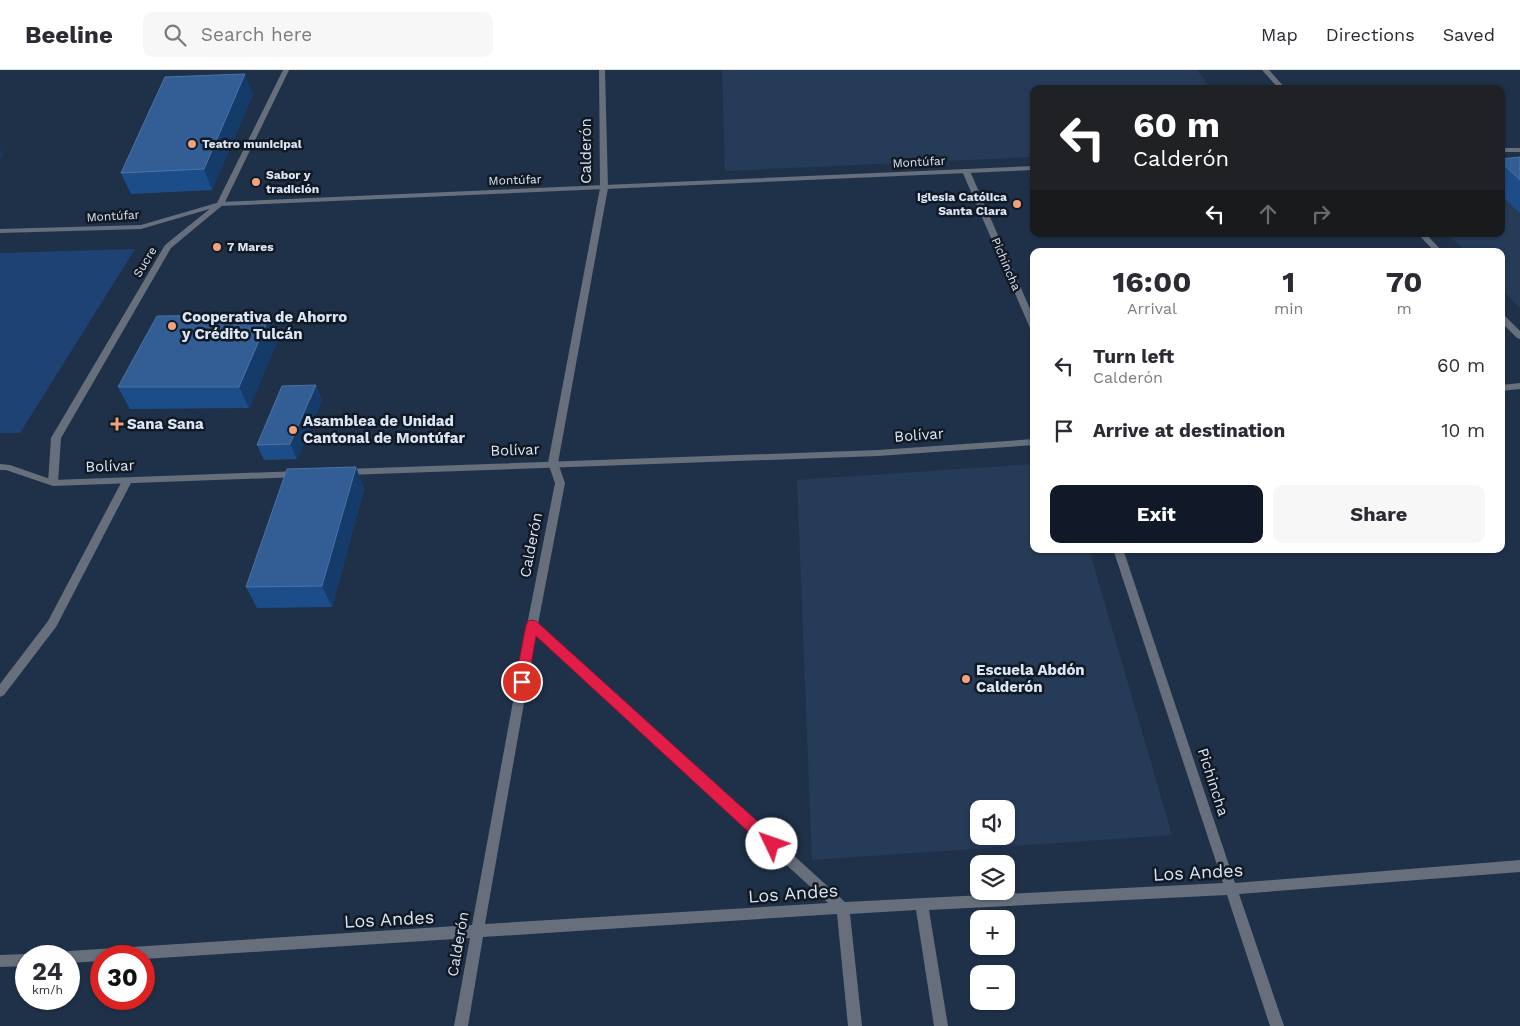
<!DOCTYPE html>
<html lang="en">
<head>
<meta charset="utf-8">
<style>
	:root { --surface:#fff; --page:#f7f7f7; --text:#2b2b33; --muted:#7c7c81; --line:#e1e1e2; --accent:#111827 }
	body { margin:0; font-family:"Work Sans",sans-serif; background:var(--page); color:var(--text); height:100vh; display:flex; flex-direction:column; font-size:19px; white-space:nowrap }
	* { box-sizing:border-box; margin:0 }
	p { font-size:16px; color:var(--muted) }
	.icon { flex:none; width:28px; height:28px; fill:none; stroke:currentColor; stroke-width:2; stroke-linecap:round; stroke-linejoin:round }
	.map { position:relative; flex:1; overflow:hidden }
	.panel { position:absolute; left:1030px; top:178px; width:475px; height:305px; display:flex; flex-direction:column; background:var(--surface); border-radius:10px; box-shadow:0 1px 4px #0004 }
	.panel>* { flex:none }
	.guide { position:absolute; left:1030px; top:15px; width:475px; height:152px; border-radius:10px; box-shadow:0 1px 4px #0004; background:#202124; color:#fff; overflow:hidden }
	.controls { position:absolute; left:970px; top:730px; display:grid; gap:10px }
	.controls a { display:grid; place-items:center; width:45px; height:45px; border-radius:10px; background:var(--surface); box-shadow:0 1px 4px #0004; font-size:25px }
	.speed { position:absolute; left:15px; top:875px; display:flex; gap:10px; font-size:25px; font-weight:700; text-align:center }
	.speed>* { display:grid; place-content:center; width:65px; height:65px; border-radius:50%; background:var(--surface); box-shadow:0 1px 4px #0004; line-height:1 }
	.speed small { font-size:12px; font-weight:400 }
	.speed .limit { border:8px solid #d22; background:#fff; color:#111 }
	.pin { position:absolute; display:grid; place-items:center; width:42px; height:42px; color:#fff; margin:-21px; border:2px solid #fff; border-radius:50%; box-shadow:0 1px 5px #0007 }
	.me { position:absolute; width:55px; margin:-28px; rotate:312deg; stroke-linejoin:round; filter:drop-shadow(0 0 4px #0008) }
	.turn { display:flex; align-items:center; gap:18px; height:105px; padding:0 20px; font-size:22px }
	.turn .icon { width:65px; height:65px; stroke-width:2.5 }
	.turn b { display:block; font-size:35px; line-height:42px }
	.lanes { display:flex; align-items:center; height:48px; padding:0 20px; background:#0003; justify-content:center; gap:25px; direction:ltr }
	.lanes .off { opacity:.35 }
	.eta { display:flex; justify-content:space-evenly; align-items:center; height:85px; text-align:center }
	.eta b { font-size:30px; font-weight:700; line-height:35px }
	.primary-button { display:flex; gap:10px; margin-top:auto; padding:10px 20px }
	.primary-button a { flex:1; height:58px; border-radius:10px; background:var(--accent); color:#fff; font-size:20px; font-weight:700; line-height:58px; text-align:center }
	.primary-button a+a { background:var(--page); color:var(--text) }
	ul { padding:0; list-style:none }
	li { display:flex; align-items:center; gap:15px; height:65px; padding:0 20px }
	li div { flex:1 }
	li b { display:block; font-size:19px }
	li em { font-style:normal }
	header { display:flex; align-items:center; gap:30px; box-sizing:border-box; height:70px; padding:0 25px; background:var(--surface); border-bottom:1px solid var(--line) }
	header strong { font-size:24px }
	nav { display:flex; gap:28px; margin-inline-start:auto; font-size:18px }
	.search { width:350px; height:45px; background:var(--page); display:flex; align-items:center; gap:12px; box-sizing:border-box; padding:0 18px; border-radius:10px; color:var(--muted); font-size:19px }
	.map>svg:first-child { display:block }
	.built { fill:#263b58; fill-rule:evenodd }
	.green { fill:#1e4273 }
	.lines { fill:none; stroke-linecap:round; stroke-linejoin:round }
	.minor { fill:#666f7b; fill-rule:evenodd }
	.tertiary { fill:#666f7b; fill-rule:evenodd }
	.wall { fill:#1d4d89 }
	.shaded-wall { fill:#153b6b }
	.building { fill:#325e95; stroke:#4c73a4 }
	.route { fill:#e11d48; stroke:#92132f }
	.poi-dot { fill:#f1a17b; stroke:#111924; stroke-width:2 }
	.labels { text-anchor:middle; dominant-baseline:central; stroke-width:5; stroke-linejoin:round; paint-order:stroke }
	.far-poi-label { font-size:12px; font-weight:bold; fill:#dae5f5; stroke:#111924; text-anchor:start }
	.far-street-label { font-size:12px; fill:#dae5f5; stroke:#111924 }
	.street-label { font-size:15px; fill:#dae5f5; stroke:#111924 }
	.poi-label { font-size:15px; font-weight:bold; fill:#dae5f5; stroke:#111924; text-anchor:start }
	.near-street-label { font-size:18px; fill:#dae5f5; stroke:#111924 }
</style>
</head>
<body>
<header>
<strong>Beeline</strong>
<div class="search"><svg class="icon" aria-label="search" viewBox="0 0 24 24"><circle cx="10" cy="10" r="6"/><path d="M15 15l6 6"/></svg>Search here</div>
<nav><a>Map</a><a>Directions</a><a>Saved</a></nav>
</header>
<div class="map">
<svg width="1520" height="956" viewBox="0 0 1520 956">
	<rect width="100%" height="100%" fill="#1f3149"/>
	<g class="built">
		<polygon points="722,0 1197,0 1211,19 1034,19 1034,87 725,101"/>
		<polygon points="1501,92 1520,92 1520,238 1501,219 1501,181 1465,181 1448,164 1501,164"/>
		<path d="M1034,394v85h55l83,286 -360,25 -15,-380zM979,739h27v27h-27z"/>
	</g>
	<polygon class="green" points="135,179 20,363 0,363 0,183"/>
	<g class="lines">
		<g class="minor">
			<polygon points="283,0 289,0 224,134 171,178 61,368 58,413 56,415 50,415 48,413 51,368 165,175 217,133"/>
			<path d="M599,0h6l3,118 -50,275 7,20 -27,141 307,278 378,-19 -110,-334h10l112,334 285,-23v12l-281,22 45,132h-14l-43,-131 -298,15 19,116h-14l-18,-116 -66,4 12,112h-14l-11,-112 -354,23 -15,89h-14l16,-88 -326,21v-3h-43v5l-32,2v-7h-6l1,-4 5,-1 403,-26 55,-300 28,-142 -7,-20 52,-275zM536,565l292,268 -343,21z"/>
			<polygon points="1262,0 1269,0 1286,19 1279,19"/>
			<polygon points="963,99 970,101 1034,248 1034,261 1030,258 962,101"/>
			<polygon points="1418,164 1426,164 1442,181 1434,181"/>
			<polygon points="1501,244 1504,245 1520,261 1520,269 1517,268 1501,252"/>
			<polygon points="127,408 132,411 56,557 4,625 0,627 0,614 48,551 122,411"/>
			<polygon points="26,884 31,886 26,886 26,896 0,897 0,885"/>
		</g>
		<g class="tertiary">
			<rect x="1501" y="78" width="19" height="4"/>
			<polygon points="1034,96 1034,100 220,136 141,159 0,163 0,159 141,155 220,132"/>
			<polygon points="1520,313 1520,319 1501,321 1501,315"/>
			<polygon points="1034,369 1034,375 878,386 346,405 341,402 346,399 878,380"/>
			<polygon points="0,394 10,395 53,410 299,401 304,404 299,407 53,416 6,400 0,400"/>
		</g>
	</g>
	<g class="wall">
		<polygon points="253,24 212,120 131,124 121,103"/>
		<polygon points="1520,87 1520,143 1501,125 1501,89"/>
		<polygon points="270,245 279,267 249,338 130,339 118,317"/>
		<polygon points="316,315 322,331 297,389 264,390 257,375"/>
		<polygon points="356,397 364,419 332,537 257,538 246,517"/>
	</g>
	<g class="shaded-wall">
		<polygon points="245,4 253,24 212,120 204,99"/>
		<polygon points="0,79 3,85 0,89"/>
		<polygon points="270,245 279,267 249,338 239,317"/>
		<polygon points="316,315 322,331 297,389 290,374"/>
		<polygon points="356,397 364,419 332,537 322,516"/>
	</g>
	<g class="building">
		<polygon points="245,4 204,99 121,103 165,7"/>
		<polygon points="1520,87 1520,110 1501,92 1501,89"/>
		<polygon points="270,245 239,317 118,317 157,246"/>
		<polygon points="316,315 290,374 257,375 282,316"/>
		<polygon points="356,397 322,516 246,517 287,399"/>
	</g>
	<polygon class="route" points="532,550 536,551 777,769 779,774 777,779 772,780 767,779 536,566 528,612 526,616 522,618 517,616 515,612 526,555 528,551"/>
	<g class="poi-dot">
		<circle cx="192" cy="74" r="5"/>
		<circle cx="256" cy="112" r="5"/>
		<circle cx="1017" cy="134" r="5"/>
		<circle cx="217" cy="177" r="5"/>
		<circle cx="172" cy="256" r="5"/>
		<path d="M114.5 346.5h5v5h5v5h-5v5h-5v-5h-5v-5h5z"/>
		<circle cx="293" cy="360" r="5"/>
		<circle cx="966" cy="609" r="5"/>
	</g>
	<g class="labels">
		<g class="far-poi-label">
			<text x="202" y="74">Teatro municipal</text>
			<text x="266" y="105">Sabor y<tspan x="266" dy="14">tradición</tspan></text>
			<text x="1007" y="127" text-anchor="end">Iglesia Católica<tspan x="1007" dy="14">Santa Clara</tspan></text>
			<text x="227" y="177">7 Mares</text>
		</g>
		<g class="far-street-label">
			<text transform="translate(919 92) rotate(-3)">Montúfar</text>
			<text transform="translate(515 110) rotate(-2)">Montúfar</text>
			<text transform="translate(113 146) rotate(-3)">Montúfar</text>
			<text transform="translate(145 192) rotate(-59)">Sucre</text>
			<text transform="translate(1006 194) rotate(67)">Pichincha</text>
		</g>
		<g class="street-label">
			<text transform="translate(586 81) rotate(-90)">Calderón</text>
			<text transform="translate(919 365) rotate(-4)">Bolívar</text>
			<text transform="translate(515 380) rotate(-2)">Bolívar</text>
			<text transform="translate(110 396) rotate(-2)">Bolívar</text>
			<text transform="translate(531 475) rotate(-79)">Calderón</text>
			<text transform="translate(1213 712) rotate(72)">Pichincha</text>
			<text transform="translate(458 874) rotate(-80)">Calderón</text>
		</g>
		<g class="poi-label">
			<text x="182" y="247">Cooperativa de Ahorro<tspan x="182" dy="17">y Crédito Tulcán</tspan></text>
			<text x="303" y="351">Asamblea de Unidad<tspan x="303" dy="17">Cantonal de Montúfar</tspan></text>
			<text x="127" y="354">Sana Sana</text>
			<text x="976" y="600">Escuela Abdón<tspan x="976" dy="17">Calderón</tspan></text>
		</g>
		<g class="near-street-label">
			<text transform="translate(1198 802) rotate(-3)">Los Andes</text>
			<text transform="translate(793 823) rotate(-4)">Los Andes</text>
			<text transform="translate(389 849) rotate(-3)">Los Andes</text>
		</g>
	</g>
</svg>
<div class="controls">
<a><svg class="icon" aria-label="sound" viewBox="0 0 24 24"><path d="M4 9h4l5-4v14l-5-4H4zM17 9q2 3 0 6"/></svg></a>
<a><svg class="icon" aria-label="layers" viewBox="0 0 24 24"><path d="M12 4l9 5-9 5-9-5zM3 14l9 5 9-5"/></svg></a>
<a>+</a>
<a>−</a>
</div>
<div class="speed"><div>24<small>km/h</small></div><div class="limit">30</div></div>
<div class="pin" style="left:522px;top:612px;background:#d93025"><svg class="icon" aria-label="arrive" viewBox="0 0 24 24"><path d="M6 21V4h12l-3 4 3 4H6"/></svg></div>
<svg class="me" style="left:772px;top:774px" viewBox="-20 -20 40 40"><circle r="19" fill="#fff"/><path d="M0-13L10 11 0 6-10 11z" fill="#e11d48"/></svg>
<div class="guide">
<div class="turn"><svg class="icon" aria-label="left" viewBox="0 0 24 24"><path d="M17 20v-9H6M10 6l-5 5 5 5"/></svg><div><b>60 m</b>Calderón</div></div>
<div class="lanes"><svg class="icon" aria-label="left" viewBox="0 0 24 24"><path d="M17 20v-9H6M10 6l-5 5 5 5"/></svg><svg class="icon off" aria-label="ahead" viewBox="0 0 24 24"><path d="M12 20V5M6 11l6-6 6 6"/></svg><svg class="icon off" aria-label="right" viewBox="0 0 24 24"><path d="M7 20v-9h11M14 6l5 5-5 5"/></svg></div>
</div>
<section class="panel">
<div class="eta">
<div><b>16:00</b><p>Arrival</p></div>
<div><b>1</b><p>min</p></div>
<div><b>70</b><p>m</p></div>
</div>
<ul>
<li><svg class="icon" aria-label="left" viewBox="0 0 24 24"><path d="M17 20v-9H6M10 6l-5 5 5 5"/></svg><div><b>Turn left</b><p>Calderón</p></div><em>60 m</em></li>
<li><svg class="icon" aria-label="arrive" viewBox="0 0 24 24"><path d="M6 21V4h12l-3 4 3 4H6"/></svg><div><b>Arrive at destination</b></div><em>10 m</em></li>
</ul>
<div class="primary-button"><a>Exit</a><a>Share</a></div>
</section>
</div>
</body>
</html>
